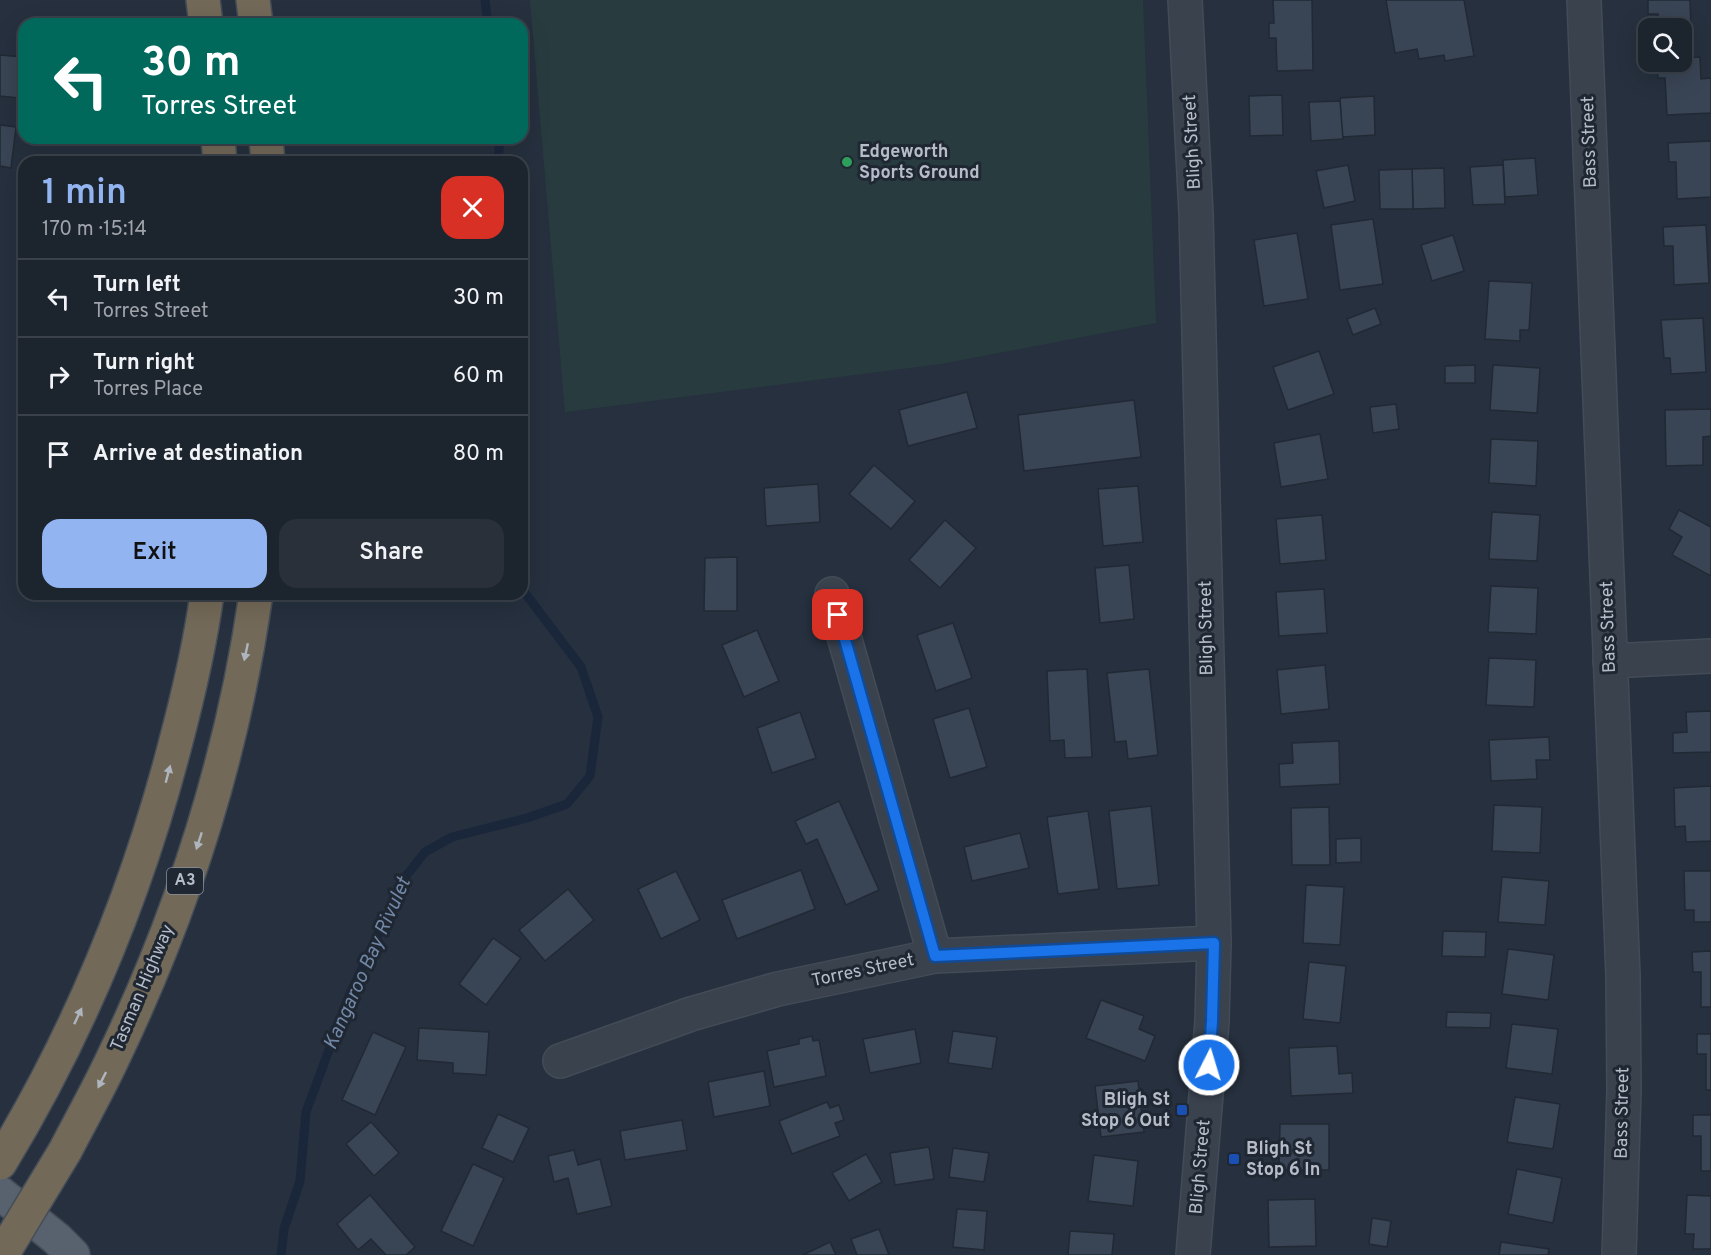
<!DOCTYPE html>
<html lang="en">
<head>
<meta charset="utf-8">
<style>
	:root { --surface:#1c242e; --page:#29303a; --text:#f1f3f6; --muted:#a0a4aa; --line:#3a414a; --accent:#92b5f2 }
	body { margin:0; font-family:Overpass,sans-serif; background:var(--page); color:var(--text); height:100vh; display:flex; flex-direction:column; font-size:22px; white-space:nowrap }
	* { box-sizing:border-box; margin:0 }
	p { font-size:20px; color:var(--muted) }
	.icon { flex:none; width:33px; height:33px; fill:none; stroke:currentColor; stroke-width:2; stroke-linecap:round; stroke-linejoin:round }
	.map { position:relative; flex:1; overflow:hidden }
	.panel { position:absolute; left:18px; top:156px; width:510px; height:444px; display:flex; flex-direction:column; background:var(--surface); border-radius:18px; box-shadow:0 6px 24px #0002,0 0 0 2px var(--line) }
	.panel>* { flex:none }
	.guide { position:absolute; left:18px; top:18px; width:510px; height:126px; border-radius:18px; box-shadow:0 6px 24px #0002,0 0 0 2px var(--line); background:#00695c; color:#fff; overflow:hidden }
	.fabs { position:absolute; left:1638px; top:18px; display:grid; gap:12px }
	.fabs a { display:grid; place-items:center; width:54px; height:54px; border-radius:12px; background:var(--surface); box-shadow:0 6px 24px #0002,0 0 0 2px var(--line); font-size:30px }
	.pin { position:absolute; display:grid; place-items:center; width:51px; height:51px; color:#fff; margin:-26px; border-radius:12px; box-shadow:0 3px 9px #0006 }
	.me { position:absolute; width:66px; margin:-33px; rotate:5deg; stroke-linejoin:round; filter:drop-shadow(0 0 4px #0008) }
	.turn { display:flex; align-items:center; gap:21px; height:126px; padding:0 24px; font-size:27px }
	.turn .icon { width:78px; height:78px; stroke-width:2.5 }
	.turn b { display:block; font-size:42px; line-height:51px }
	.round { display:grid; place-items:center; flex:none; width:63px; height:63px; border-radius:18px; background:var(--page) }
	.headline { display:flex; align-items:center; justify-content:space-between; height:102px; padding:0 24px }
	h1 { font-size:36px; font-weight:600; line-height:45px; color:var(--accent) }
	.button { display:flex; gap:12px; margin-top:auto; padding:12px 24px }
	.button a { flex:1; height:69px; border-radius:18px; background:var(--accent); color:#111; font-size:24px; font-weight:600; line-height:69px; text-align:center }
	.button a+a { background:var(--page); color:var(--text) }
	ul { padding:0; list-style:none }
	li { display:flex; align-items:center; gap:18px; height:78px; padding:0 24px; border-top:2px solid var(--line) }
	li div { flex:1 }
	li b { display:block; font-size:22px }
	li em { font-style:normal }
	.map>svg:first-child { display:block }
	.green { fill:#283c3f }
	.lines { fill:none; stroke-linecap:round; stroke-linejoin:round }
	.stream { stroke:#1a273b; stroke-width:9 }
	.building { fill:#394454; stroke:#212935; stroke-width:1.5 }
	.minor-casing { stroke:#434b57; stroke-width:36 }
	.major-casing { stroke:#434b57; stroke-width:36 }
	.highway-casing { stroke:#454d59; stroke-width:36 }
	.minor { stroke:#3a424e; stroke-width:33 }
	.major { stroke:#58616e; stroke-width:33 }
	.highway { stroke:#736958; stroke-width:33 }
	.highway-bridge-casing { stroke:#454d59; stroke-width:36; stroke-linecap:butt }
	.highway-bridge { stroke:#736958; stroke-width:33 }
	.oneway { fill:#afb5be }
	.route-casing { stroke:#114b97; stroke-width:15 }
	.route { stroke:#1a73e8; stroke-width:10 }
	.leisure-dot { fill:#2e9e5b; stroke:#1f2733; stroke-width:2 }
	.transit-dot { fill:#1a4fb4; stroke:#1f2733; stroke-width:2 }
	.labels { text-anchor:middle; dominant-baseline:central; stroke-width:6; stroke-linejoin:round; paint-order:stroke }
	.shield { fill:#1f2733; stroke:#89909c; stroke-width:1.5 }
	.shield-label { font-size:16px; font-weight:bold; fill:#b6bdc9 }
	.street-label { font-size:18px; fill:#b6bdc9; stroke:#1f2733 }
	.poi-label { font-size:18px; font-weight:bold; fill:#b6bdc9; stroke:#1f2733; text-anchor:start }
	.water-label { font-size:20px; font-style:italic; fill:#7287a5; stroke:#1f2733 }
</style>
</head>
<body>
<div class="map">
<svg width="1711" height="1255" viewBox="0 0 1711 1255">
	<rect width="100%" height="100%" fill="#26303e"/>
	<polygon class="green" points="530,0 1143,0 1156,323 941,364 565,412"/>
	<g class="lines">
		<g class="stream">
			<polyline points="485,0 488,24"/>
			<polyline points="498,162 500,138"/>
			<polyline points="281,1255 284,1229 300,1181 306,1112 349,996 406,876 425,852 452,837 527,818 567,804 590,776 598,717 581,667 522,589"/>
		</g>
	</g>
	<g class="building">
		<polygon points="1273,0 1312,0 1313,70 1277,71 1276,38 1269,38 1269,23 1274,23"/>
		<polygon points="1386,0 1464,0 1474,56 1445,61 1444,55 1419,59 1417,49 1395,53"/>
		<polygon points="1648,0 1690,0 1691,27 1658,28 1658,14 1648,14"/>
		<polygon points="0,55 23,57 19,98 0,96"/>
		<polygon points="1700,57 1701,79 1711,78 1711,113 1667,115 1665,78 1658,78 1657,62 1682,62 1682,58"/>
		<polygon points="1282,95 1283,135 1250,136 1249,96"/>
		<polygon points="1374,96 1375,135 1342,137 1340,98"/>
		<polygon points="1340,101 1343,139 1311,141 1309,102"/>
		<polygon points="0,125 16,127 11,168 0,166"/>
		<polygon points="1711,141 1711,197 1677,199 1676,162 1669,162 1668,143"/>
		<polygon points="1535,158 1538,195 1505,197 1503,160"/>
		<polygon points="1348,165 1355,201 1324,208 1316,171"/>
		<polygon points="1503,165 1505,204 1473,205 1470,167"/>
		<polygon points="1444,168 1445,208 1413,209 1412,169"/>
		<polygon points="1412,169 1413,209 1380,209 1379,170"/>
		<polygon points="1373,219 1383,284 1340,290 1331,225"/>
		<polygon points="1706,225 1709,283 1674,285 1673,246 1664,246 1663,227"/>
		<polygon points="1297,233 1308,299 1264,306 1254,240"/>
		<polygon points="1453,235 1464,271 1432,281 1421,245"/>
		<polygon points="1489,281 1532,283 1529,330 1520,330 1520,341 1485,339"/>
		<polygon points="1375,308 1381,324 1353,335 1347,319"/>
		<polygon points="1703,318 1706,372 1671,374 1670,358 1664,358 1661,320"/>
		<polygon points="1319,351 1334,394 1288,410 1273,367"/>
		<polygon points="1475,365 1475,383 1445,383 1445,366"/>
		<polygon points="1493,365 1540,368 1537,413 1490,410"/>
		<polygon points="967,392 977,428 908,446 899,410"/>
		<polygon points="1134,400 1141,457 1024,471 1018,415"/>
		<polygon points="1396,404 1399,429 1373,433 1370,407"/>
		<polygon points="1711,409 1711,436 1703,437 1703,465 1666,466 1665,410"/>
		<polygon points="1320,434 1328,479 1281,487 1274,443"/>
		<polygon points="1491,439 1538,441 1536,486 1489,483"/>
		<polygon points="874,465 915,501 891,529 849,494"/>
		<polygon points="818,484 820,522 766,526 764,488"/>
		<polygon points="1138,486 1143,542 1103,546 1098,489"/>
		<polygon points="1679,510 1711,527 1711,576 1672,555 1682,537 1669,529"/>
		<polygon points="1492,512 1540,515 1537,561 1489,559"/>
		<polygon points="1322,515 1326,560 1280,564 1276,519"/>
		<polygon points="945,520 976,548 940,588 909,560"/>
		<polygon points="737,557 737,611 704,611 705,558"/>
		<polygon points="1129,565 1134,619 1100,623 1095,568"/>
		<polygon points="1491,586 1538,588 1536,634 1488,632"/>
		<polygon points="1324,589 1327,633 1279,636 1276,592"/>
		<polygon points="953,623 972,678 936,691 917,635"/>
		<polygon points="757,630 779,681 744,697 722,645"/>
		<polygon points="1489,658 1536,660 1534,707 1486,705"/>
		<polygon points="1325,665 1329,709 1281,714 1277,670"/>
		<polygon points="1087,669 1092,757 1065,758 1064,740 1050,741 1047,671"/>
		<polygon points="1149,669 1158,755 1128,759 1126,741 1115,742 1107,673"/>
		<polygon points="969,708 987,767 950,778 933,719"/>
		<polygon points="1711,711 1711,752 1673,753 1673,733 1687,732 1686,712"/>
		<polygon points="800,712 816,758 772,773 757,728"/>
		<polygon points="1549,737 1550,760 1536,760 1537,779 1491,781 1489,740"/>
		<polygon points="1339,741 1340,784 1280,787 1279,764 1293,763 1292,743"/>
		<polygon points="1711,786 1711,841 1686,842 1685,826 1675,827 1674,788"/>
		<polygon points="839,801 879,890 846,905 817,839 806,844 795,821"/>
		<polygon points="1494,805 1542,807 1540,853 1492,851"/>
		<polygon points="1151,806 1159,885 1117,889 1109,811"/>
		<polygon points="1329,807 1330,865 1292,865 1291,808"/>
		<polygon points="1088,811 1099,889 1058,894 1047,817"/>
		<polygon points="1020,833 1029,868 972,881 964,847"/>
		<polygon points="1361,838 1361,862 1336,863 1336,839"/>
		<polygon points="801,870 815,909 737,939 722,900"/>
		<polygon points="676,871 700,920 661,939 638,889"/>
		<polygon points="1684,871 1711,871 1711,922 1694,922 1694,910 1685,910"/>
		<polygon points="1502,877 1549,881 1545,925 1498,922"/>
		<polygon points="1306,885 1344,887 1340,945 1303,943"/>
		<polygon points="568,889 594,920 545,961 519,930"/>
		<polygon points="1443,931 1486,932 1485,957 1442,956"/>
		<polygon points="493,938 521,958 486,1005 459,984"/>
		<polygon points="1508,949 1554,955 1548,1000 1502,994"/>
		<polygon points="1711,951 1711,1007 1701,1007 1701,972 1693,972 1692,952"/>
		<polygon points="1309,962 1346,966 1340,1023 1303,1019"/>
		<polygon points="1101,1000 1144,1016 1139,1029 1155,1036 1145,1061 1086,1038"/>
		<polygon points="1447,1012 1491,1013 1490,1028 1446,1027"/>
		<polygon points="1512,1024 1558,1029 1552,1074 1506,1068"/>
		<polygon points="419,1028 489,1032 486,1075 453,1073 453,1063 417,1060"/>
		<polygon points="915,1029 921,1063 870,1073 863,1039"/>
		<polygon points="953,1031 997,1037 992,1069 948,1063"/>
		<polygon points="373,1032 406,1047 375,1115 342,1100"/>
		<polygon points="1697,1034 1711,1034 1711,1090 1706,1090 1706,1054 1697,1054"/>
		<polygon points="812,1036 813,1041 819,1040 826,1076 774,1087 767,1051 799,1044 799,1039"/>
		<polygon points="1337,1046 1339,1074 1352,1073 1353,1093 1291,1096 1289,1048"/>
		<polygon points="764,1071 770,1106 714,1117 708,1082"/>
		<polygon points="1138,1081 1144,1132 1101,1137 1095,1086"/>
		<polygon points="1515,1097 1560,1104 1553,1149 1507,1142"/>
		<polygon points="827,1102 830,1108 839,1105 844,1120 835,1123 840,1136 792,1154 779,1121"/>
		<polygon points="498,1114 529,1128 513,1162 482,1148"/>
		<polygon points="1693,1115 1711,1115 1711,1171 1701,1171 1701,1136 1693,1136"/>
		<polygon points="682,1120 687,1150 625,1160 620,1131"/>
		<polygon points="371,1122 399,1153 374,1176 346,1144"/>
		<polygon points="1280,1124 1329,1124 1329,1170 1279,1170"/>
		<polygon points="929,1147 934,1179 895,1185 890,1153"/>
		<polygon points="953,1148 989,1153 984,1182 949,1177"/>
		<polygon points="574,1150 578,1165 600,1159 612,1206 577,1214 568,1178 554,1182 548,1156"/>
		<polygon points="866,1154 882,1182 849,1201 832,1173"/>
		<polygon points="1094,1155 1138,1161 1133,1206 1088,1201"/>
		<polygon points="473,1164 504,1178 473,1246 441,1231"/>
		<polygon points="1517,1169 1562,1178 1553,1223 1508,1214"/>
		<polygon points="370,1195 415,1247 406,1255 386,1255 371,1239 358,1250 337,1224"/>
		<polygon points="1687,1195 1711,1196 1711,1249 1693,1249 1694,1234 1685,1234"/>
		<polygon points="1315,1199 1316,1246 1269,1247 1268,1200"/>
		<polygon points="957,1209 987,1211 984,1250 953,1247"/>
		<polygon points="1372,1218 1391,1221 1387,1247 1369,1244"/>
		<polygon points="879,1229 889,1255 857,1255 851,1239"/>
		<polygon points="1070,1231 1114,1234 1112,1255 1068,1255"/>
		<polygon points="830,1242 836,1255 803,1255"/>
		<polygon points="1501,1242 1549,1249 1548,1255 1499,1255"/>
	</g>
	<g class="lines">
		<defs>
			<g id="minor">
				<polyline points="1185,0 1196,213 1214,943 1212,1021 1193,1255"/>
				<polyline points="1584,0 1623,976 1624,1090 1619,1255"/>
				<polyline points="832,594 935,956"/>
				<polyline points="1610,661 1711,656"/>
				<polyline points="560,1061 691,1014 778,989 935,956 1214,943"/>
			</g>
			<polyline id="major" points="0,1193 57,1239 73,1255"/>
			<g id="highway">
				<polyline points="203,0 206,24"/>
				<polyline points="253,0 256,24"/>
				<polyline points="218,138 220,162"/>
				<polyline points="266,138 268,162"/>
				<path d="M65,1151c16,-31 33,-61 48,-93 70,-146 120,-304 143,-464"/>
				<path d="M0,1163c79,-130 137,-271 175,-418 13,-49 25,-100 32,-151"/>
			</g>
		</defs>
		<use href="#minor" class="minor-casing"/>
		<use href="#major" class="major-casing"/>
		<use href="#highway" class="highway-casing"/>
		<use href="#minor" class="minor"/>
		<use href="#major" class="major"/>
		<use href="#highway" class="highway"/>
		<defs>
			<polyline id="highway-bridge" points="2,1255 65,1151"/>
		</defs>
		<use href="#highway-bridge" class="highway-bridge-casing"/>
		<use href="#highway-bridge" class="highway-bridge"/>
	</g>
	<defs><path id="oneway-solid" d="M-6-.8H1V-3.2L6.5 0L1 3.2V.8H-6Z" transform="scale(1.5)"/></defs>
	<g class="oneway">
		<use href="#oneway-solid" transform="translate(246 652) rotate(102)"/>
		<use href="#oneway-solid" transform="translate(168 774) rotate(-75)"/>
		<use href="#oneway-solid" transform="translate(199 841) rotate(108)"/>
		<use href="#oneway-solid" transform="translate(78 1016) rotate(-65)"/>
		<use href="#oneway-solid" transform="translate(102 1080) rotate(117)"/>
	</g>
	<g class="lines">
		<defs>
			<polyline id="route" points="838,615 935,956 1214,943 1212,1021 1209,1065"/>
		</defs>
		<use href="#route" class="route-casing"/>
		<use href="#route" class="route"/>
	</g>
	<circle class="leisure-dot" cx="847" cy="162" r="6"/>
	<g class="transit-dot">
		<rect x="1176" y="1104" width="12" height="12" rx="3"/>
		<rect x="1228" y="1153" width="12" height="12" rx="3"/>
	</g>
	<g class="labels">
		<rect class="shield" x="167" y="868" width="36" height="26" rx="4.5"/>
		<g class="shield-label">
			<text x="185" y="881">A3</text>
		</g>
		<g class="street-label">
			<text transform="translate(1193 142) rotate(-93)">Bligh Street</text>
			<text transform="translate(1590 142) rotate(-92)">Bass Street</text>
			<text transform="translate(1609 627) rotate(-92)">Bass Street</text>
			<text transform="translate(1207 628) rotate(-91)">Bligh Street</text>
			<text transform="translate(863 971) rotate(-12)">Torres Street</text>
			<text transform="translate(143 988) rotate(-67)">Tasman Highway</text>
			<text transform="translate(1623 1113) rotate(-89)">Bass Street</text>
			<text transform="translate(1201 1167) rotate(-85)">Bligh Street</text>
		</g>
		<g class="poi-label">
			<text x="859" y="152">Edgeworth<tspan x="859" dy="21">Sports Ground</tspan></text>
			<text x="1170" y="1100" text-anchor="end">Bligh St<tspan x="1170" dy="21">Stop 6 Out</tspan></text>
			<text x="1246" y="1149">Bligh St<tspan x="1246" dy="21">Stop 6 In</tspan></text>
		</g>
		<g class="water-label">
			<text transform="translate(368 964) rotate(-66)">Kangaroo Bay Rivulet</text>
		</g>
	</g>
</svg>
<div class="fabs">
<a><svg class="icon" aria-label="search" viewBox="0 0 24 24"><circle cx="10" cy="10" r="6"/><path d="M15 15l6 6"/></svg></a>
</div>
<div class="pin" style="left:838px;top:615px;background:#d93025"><svg class="icon" aria-label="arrive" viewBox="0 0 24 24"><path d="M6 21V4h12l-3 4 3 4H6"/></svg></div>
<svg class="me" style="left:1209px;top:1065px" viewBox="-20 -20 40 40"><circle r="17" fill="#1a73e8" stroke="#fff" stroke-width="3"/><path d="M0-11L8 9 0 5-8 9z" fill="#fff"/></svg>
<div class="guide">
<div class="turn"><svg class="icon" aria-label="left" viewBox="0 0 24 24"><path d="M17 20v-9H6M10 6l-5 5 5 5"/></svg><div><b>30 m</b>Torres Street</div></div>
</div>
<section class="panel">
<div class="headline"><div><h1>1 min</h1><p>170 m · 15:14</p></div><a class="round" style="background:#d93025;color:#fff"><svg class="icon" aria-label="close" viewBox="0 0 24 24"><path d="M6 6l12 12M18 6L6 18"/></svg></a></div>
<ul>
<li><svg class="icon" aria-label="left" viewBox="0 0 24 24"><path d="M17 20v-9H6M10 6l-5 5 5 5"/></svg><div><b>Turn left</b><p>Torres Street</p></div><em>30 m</em></li>
<li><svg class="icon" aria-label="right" viewBox="0 0 24 24"><path d="M7 20v-9h11M14 6l5 5-5 5"/></svg><div><b>Turn right</b><p>Torres Place</p></div><em>60 m</em></li>
<li><svg class="icon" aria-label="arrive" viewBox="0 0 24 24"><path d="M6 21V4h12l-3 4 3 4H6"/></svg><div><b>Arrive at destination</b></div><em>80 m</em></li>
</ul>
<div class="button"><a>Exit</a><a>Share</a></div>
</section>
</div>
</body>
</html>
